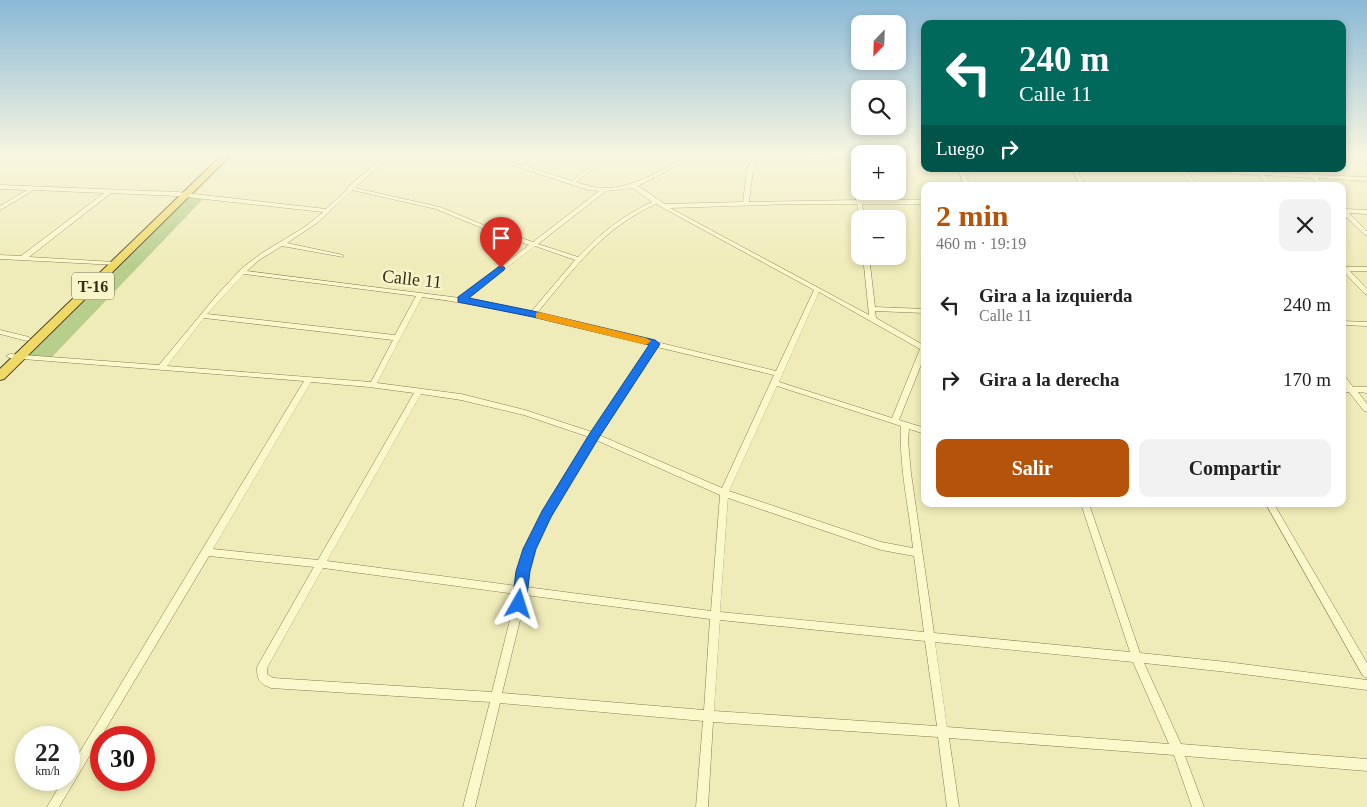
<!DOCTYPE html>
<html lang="es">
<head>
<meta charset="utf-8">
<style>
	:root { --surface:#fff; --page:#f2f2f2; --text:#222; --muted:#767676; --accent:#b45309 }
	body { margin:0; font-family:"Times New Roman",serif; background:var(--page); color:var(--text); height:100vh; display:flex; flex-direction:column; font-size:19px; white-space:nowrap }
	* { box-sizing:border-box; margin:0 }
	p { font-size:16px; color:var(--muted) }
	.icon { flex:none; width:28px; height:28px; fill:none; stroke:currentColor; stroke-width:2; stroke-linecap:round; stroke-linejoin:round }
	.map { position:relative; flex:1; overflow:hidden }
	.details { position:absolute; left:921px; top:182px; width:425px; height:325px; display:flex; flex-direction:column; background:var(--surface); border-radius:10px; box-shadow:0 2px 8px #0003 }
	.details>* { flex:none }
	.top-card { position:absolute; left:921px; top:20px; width:425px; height:152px; border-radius:10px; box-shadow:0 2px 8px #0003; background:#00695c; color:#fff; overflow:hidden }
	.needle { width:32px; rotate:203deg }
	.controls { position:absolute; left:851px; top:15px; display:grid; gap:10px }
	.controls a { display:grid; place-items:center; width:55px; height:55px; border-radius:10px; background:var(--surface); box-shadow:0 2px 8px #0003; font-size:25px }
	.speed { position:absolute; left:15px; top:726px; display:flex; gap:10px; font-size:25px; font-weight:700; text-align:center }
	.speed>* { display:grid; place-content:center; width:65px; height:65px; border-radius:50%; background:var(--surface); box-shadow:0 2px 8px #0003; line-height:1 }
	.speed small { font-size:12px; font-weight:400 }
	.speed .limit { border:8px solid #d22; background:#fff; color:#111 }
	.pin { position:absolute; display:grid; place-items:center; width:42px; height:42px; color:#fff; margin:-51px -21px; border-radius:50% 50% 50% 0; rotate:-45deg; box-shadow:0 0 5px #0007 }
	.pin .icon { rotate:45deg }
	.me { position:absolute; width:55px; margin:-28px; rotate:6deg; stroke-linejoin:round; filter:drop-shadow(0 0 4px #0008) }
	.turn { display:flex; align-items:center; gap:18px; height:105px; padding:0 15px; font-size:22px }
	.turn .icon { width:65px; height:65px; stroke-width:2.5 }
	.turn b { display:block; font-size:35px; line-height:42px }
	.then { display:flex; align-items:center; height:48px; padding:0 15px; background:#0003; gap:10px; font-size:19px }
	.round { display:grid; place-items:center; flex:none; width:52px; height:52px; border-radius:10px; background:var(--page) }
	.headline { display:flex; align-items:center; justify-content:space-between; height:85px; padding:0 15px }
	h1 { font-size:30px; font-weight:800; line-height:38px; color:var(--accent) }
	.cta { display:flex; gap:10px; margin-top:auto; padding:10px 15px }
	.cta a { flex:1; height:58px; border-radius:10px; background:var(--accent); color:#fff; font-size:20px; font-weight:800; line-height:58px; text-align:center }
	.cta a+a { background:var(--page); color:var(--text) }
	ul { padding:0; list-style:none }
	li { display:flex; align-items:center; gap:15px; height:75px; padding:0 15px }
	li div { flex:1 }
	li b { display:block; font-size:19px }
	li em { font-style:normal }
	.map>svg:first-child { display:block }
	.green { fill:#b7ce8d }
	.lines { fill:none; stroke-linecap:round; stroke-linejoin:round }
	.minor-casing { stroke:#877b53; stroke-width:1 }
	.trunk-casing { stroke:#544728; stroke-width:2 }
	.minor { fill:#fbf8cc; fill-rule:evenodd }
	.trunk { fill:#efda68; fill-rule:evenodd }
	.route { fill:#1a73e8; stroke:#114b97 }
	.slow { fill:#f59e0b }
	.labels { text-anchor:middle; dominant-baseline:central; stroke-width:5; stroke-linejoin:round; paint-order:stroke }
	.shield { fill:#f7f5c9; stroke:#6f694e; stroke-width:1 }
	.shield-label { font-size:16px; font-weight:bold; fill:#352d19 }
	.street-label { font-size:18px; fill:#352d19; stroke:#f7f5c9 }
</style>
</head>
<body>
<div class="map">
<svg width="1367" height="807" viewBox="0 0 1367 807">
	<rect width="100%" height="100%" fill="#f0ecb9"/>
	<polygon class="green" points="186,195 204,198 50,359 21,357"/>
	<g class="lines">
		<defs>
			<g id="minor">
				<path d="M388,153h6l-21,18 -18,17 85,19 46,19 47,16 66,-51 -10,-1 -19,-6 -94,-31h8l40,13 17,-13h6l-19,14 44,14 34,-28h6l-36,29c9,3 18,6 27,6 32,1 63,-21 90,-35h7l-62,33 27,18 78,-2 4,-32 7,-15 -4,-2c14,0 29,2 44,2 22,1 46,-2 67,-1h-1v3h-5l7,43h63v4h-63l3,15h-5v1l-3,-16h-65l-122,4 199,107 -6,-59h6l6,51 50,2v4l-50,-2 1,7 49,28v9l-26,65 26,8v6l-16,-5 -1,12 3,32 23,160 196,19 -49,-148h8l51,149 87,9 140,18v10l-140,-18 -83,-9 37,81 186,15v12l-182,-15 19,51h-12l-18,-52 -225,-17 10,69h-12l-9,-70 -225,-15 -5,85h-12l7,-86 -203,-18 -25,104h-12l27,-105 -219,-14c-12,-5 -14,-8 -14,-21l57,-100 -105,-11 -150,251h-12l16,-27h6v-10l235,-389 -294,-23 -4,-2 4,-2 149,11 58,-70 25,-27 20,-15 44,-27 17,-14 -146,-16 -66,-3 -82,64 86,5 3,2 -1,1 -117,-6v-4l21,1 83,-63 -70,-3 -34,20v-4l27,-16 -27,-1v-4l177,7 149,17 22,-20v-2zM758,155l34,4 58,-2 6,43 -107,2 4,-32zM633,188l19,14c-29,13 -52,32 -74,55l-40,-13 68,-53zM352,190l84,19 46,19 47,17 -69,53 -213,-27 12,-11 23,-14 61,11v-2l-56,-12 30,-20zM656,204l158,86 -38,81 -239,-58c37,-44 65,-85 119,-109zM535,246l40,14 -44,52 -65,-13zM244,274l172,22 -21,39 -188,-21zM819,292l101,57 -28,69 -113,-36zM422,297c78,10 153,29 229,48l-59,87 -67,-22 -64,-16 -84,-11zM204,318l189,22 -22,42 -204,-16zM657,347l117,28 -52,113 -123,-53zM311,382l58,5 45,6 -96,167 -105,-11zM777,386l124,40c-2,42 8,81 12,122l-32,-6 -152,-51zM421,394l40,6 63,15 65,22c-28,46 -65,94 -72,149l-190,-25zM596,440l124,55 -9,116 -185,-24c6,-55 42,-101 70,-147zM728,498l153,52 33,6 10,76 -204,-20zM323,568l193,26 -2,10 -22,88 -219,-14 -6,-4v-6zM525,595l185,24 -6,91 -202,-17 22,-89zM720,620l205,21 12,85 -223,-15zM935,642l198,20 36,82 -222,-17z"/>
				<polygon points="898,153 925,154 925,158 898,157 897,154"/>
				<polygon points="1355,153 1360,153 1367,160 1367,165"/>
				<polygon points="958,169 963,169 970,186 964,186"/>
				<polygon points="1072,169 1076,169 1086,186 1080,186"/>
				<polygon points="1178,169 1255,171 1257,169 1261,172 1309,174 1305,169 1311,169 1315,175 1367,177 1367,181 1318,178 1324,186 1318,186 1312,178 1264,175 1274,186 1268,186 1258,175 1186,171 1199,186 1193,186 1181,171"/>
				<polygon points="1342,207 1346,209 1367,210 1367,214 1349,213 1367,231 1367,236 1365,235 1342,213"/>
				<polygon points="1342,264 1346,267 1367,267 1367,271 1350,271 1367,289 1367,295 1365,294 1342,270"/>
				<polygon points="1342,321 1367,322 1367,326 1342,325"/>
				<polygon points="0,330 29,337 30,339 27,341 0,334"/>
				<polygon points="1342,376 1345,376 1353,387 1367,387 1367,393 1358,392 1367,404 1367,412 1364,411 1349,392 1342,392 1342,386 1345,387 1342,384"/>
				<polygon points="1266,504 1274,504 1367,663 1367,678 1363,676"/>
			</g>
			<polygon id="trunk" points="224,153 233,153 4,379 0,380 0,369"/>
		</defs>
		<use href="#minor" class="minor-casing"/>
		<use href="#trunk" class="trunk-casing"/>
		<use href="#minor" class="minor"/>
		<use href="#trunk" class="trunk"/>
	</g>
	<linearGradient id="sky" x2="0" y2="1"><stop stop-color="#8ab9d7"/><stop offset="0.58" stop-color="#f8f6e0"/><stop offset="1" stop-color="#f8f6e0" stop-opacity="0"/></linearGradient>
	<rect width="1367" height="266" fill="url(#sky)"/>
	<polygon class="route" points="501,265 505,268 504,270 469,298 533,311 655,340 660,344 598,439 551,517 536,549 530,571 526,604 524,609 519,611 514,609 512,604 516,571 523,549 542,511 590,433 649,345 533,317 458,302 458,297"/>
	<polygon class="slow" points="539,312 646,338 651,341 646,345 536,318 536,313"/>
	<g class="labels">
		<rect class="shield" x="72" y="272.5" width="42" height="27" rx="4"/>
		<g class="shield-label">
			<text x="93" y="286">T-16</text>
		</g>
		<g class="street-label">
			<text transform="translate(412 279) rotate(6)">Calle 11</text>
		</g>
	</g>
</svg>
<div class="controls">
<a><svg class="needle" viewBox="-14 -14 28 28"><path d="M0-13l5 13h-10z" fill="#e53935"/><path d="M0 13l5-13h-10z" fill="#767676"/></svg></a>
<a><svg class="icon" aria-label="search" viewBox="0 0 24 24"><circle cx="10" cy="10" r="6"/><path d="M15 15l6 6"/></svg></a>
<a>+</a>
<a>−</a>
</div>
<div class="speed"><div>22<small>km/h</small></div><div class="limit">30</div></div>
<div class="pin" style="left:501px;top:268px;background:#d93025"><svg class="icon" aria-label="arrive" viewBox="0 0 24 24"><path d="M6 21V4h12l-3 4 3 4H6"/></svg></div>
<svg class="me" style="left:519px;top:604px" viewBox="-20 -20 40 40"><path d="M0-17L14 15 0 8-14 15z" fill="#1a73e8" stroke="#fff" stroke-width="4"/></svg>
<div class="top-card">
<div class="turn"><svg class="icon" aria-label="left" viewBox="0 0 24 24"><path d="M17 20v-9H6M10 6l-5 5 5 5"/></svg><div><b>240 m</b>Calle 11</div></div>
<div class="then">Luego<svg class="icon" aria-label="right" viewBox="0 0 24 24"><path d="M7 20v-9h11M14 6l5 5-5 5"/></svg></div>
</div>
<section class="details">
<div class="headline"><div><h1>2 min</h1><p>460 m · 19:19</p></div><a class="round"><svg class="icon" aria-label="close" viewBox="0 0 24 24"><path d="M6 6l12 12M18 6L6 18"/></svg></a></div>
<ul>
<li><svg class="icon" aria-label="left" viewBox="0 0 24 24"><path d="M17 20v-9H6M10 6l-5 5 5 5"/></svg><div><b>Gira a la izquierda</b><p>Calle 11</p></div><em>240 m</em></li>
<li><svg class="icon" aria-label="right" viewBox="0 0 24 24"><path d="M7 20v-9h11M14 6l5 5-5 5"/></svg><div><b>Gira a la derecha</b></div><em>170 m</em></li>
</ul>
<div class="cta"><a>Salir</a><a>Compartir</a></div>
</section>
</div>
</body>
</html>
